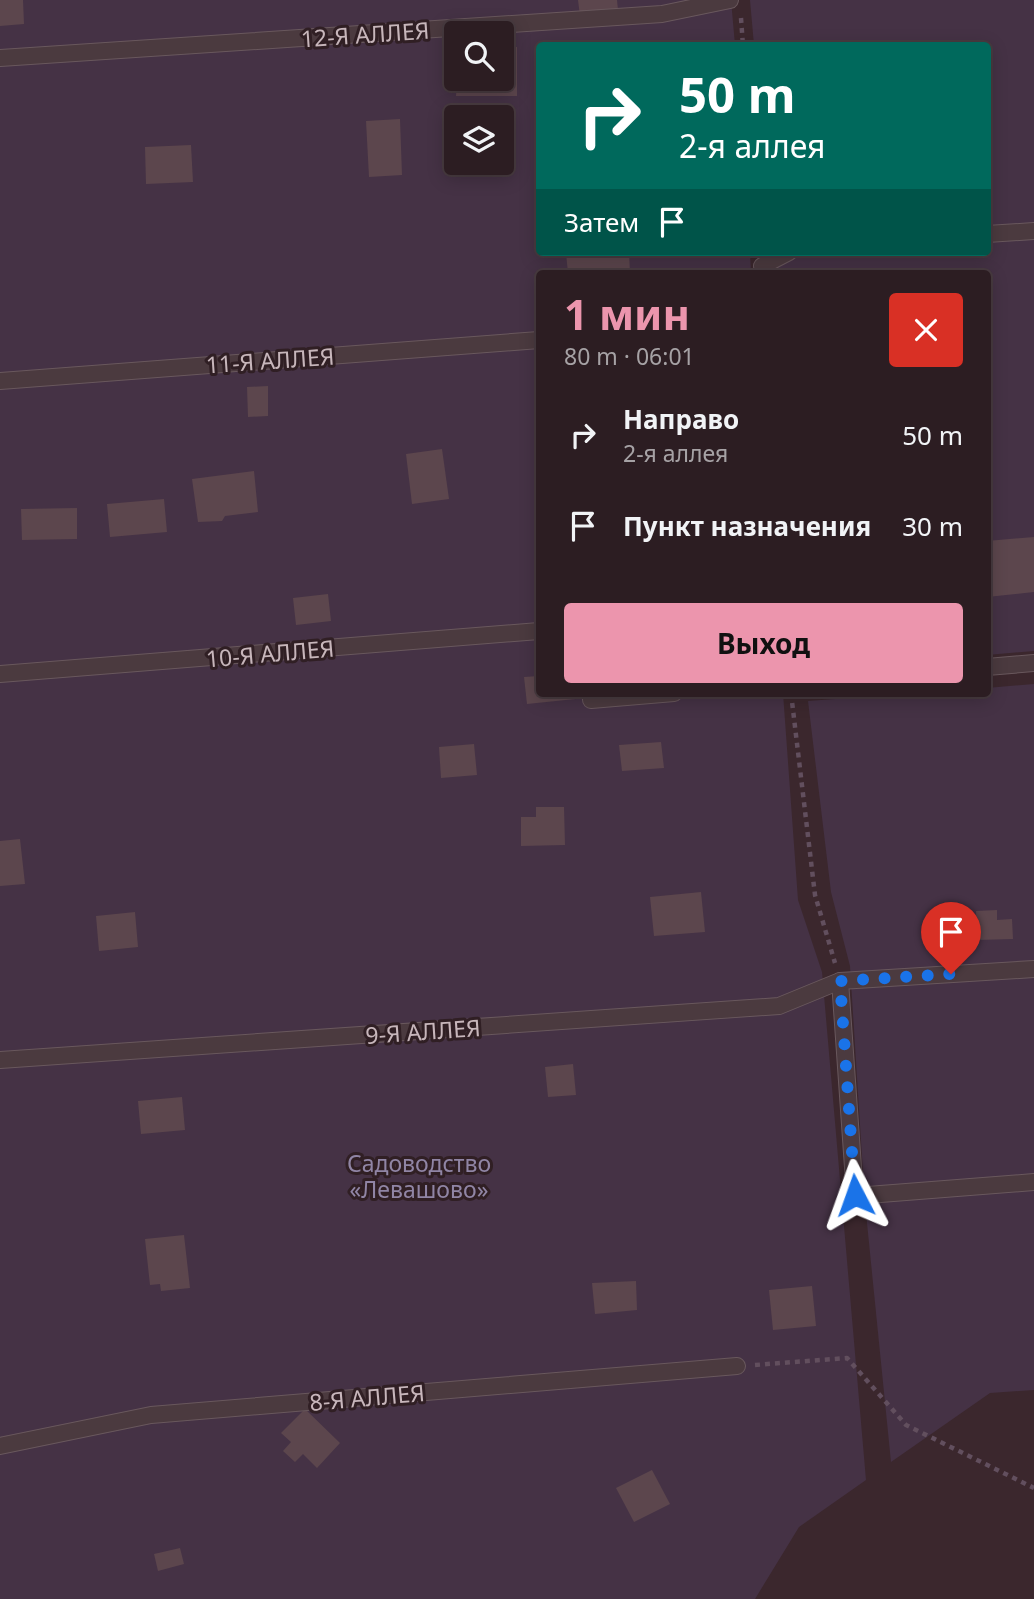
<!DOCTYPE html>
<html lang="ru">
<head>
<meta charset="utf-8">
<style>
	:root { --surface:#2c1d22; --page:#34262a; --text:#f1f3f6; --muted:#a6a2a5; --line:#483b40; --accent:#ec95ad }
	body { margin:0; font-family:"Noto Sans",sans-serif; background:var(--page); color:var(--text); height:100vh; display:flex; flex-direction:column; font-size:26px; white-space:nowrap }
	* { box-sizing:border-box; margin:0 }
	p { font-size:23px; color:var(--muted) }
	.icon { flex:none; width:38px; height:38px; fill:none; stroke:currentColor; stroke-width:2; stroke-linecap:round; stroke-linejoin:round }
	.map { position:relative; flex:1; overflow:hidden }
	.side { position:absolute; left:536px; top:270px; width:455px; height:427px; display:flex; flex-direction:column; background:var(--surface); border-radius:7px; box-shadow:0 4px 18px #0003,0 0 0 2px var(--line) }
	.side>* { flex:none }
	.top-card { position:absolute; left:536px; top:42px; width:455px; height:214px; border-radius:7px; box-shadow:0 4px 18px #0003,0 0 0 2px var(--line); background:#00695c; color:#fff; overflow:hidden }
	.buttons { position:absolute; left:444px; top:21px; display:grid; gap:14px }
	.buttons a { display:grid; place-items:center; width:70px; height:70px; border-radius:7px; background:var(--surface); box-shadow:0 4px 18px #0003,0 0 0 2px var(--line); font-size:35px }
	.pin { position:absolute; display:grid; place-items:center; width:60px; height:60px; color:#fff; margin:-72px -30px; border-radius:50% 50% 50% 0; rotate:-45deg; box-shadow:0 0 7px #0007 }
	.pin .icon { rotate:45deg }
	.me { position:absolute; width:77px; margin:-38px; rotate:356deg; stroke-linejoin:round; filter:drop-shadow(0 0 5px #0008) }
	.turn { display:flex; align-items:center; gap:24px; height:147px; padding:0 28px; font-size:32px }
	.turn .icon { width:91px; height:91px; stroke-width:2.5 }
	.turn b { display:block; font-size:49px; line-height:60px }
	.then { display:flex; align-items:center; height:66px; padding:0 28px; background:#0003; gap:14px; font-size:26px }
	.round { display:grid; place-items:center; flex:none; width:74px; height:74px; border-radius:7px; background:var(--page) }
	.summary { display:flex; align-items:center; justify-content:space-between; height:119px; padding:0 28px }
	h1 { font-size:42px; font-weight:700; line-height:52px; color:var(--accent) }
	.action { display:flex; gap:14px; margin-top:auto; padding:14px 28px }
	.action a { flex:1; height:80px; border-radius:7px; background:var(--accent); color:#111; font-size:28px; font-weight:700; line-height:80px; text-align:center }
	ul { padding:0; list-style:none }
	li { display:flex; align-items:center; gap:21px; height:91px; padding:0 28px }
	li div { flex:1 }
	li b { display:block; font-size:26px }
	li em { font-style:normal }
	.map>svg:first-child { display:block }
	.green { fill:#453245; fill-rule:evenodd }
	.building { fill:#5c464d }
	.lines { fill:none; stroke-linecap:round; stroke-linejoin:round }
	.lane-casing { stroke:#69585d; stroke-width:18 }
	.path { stroke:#624f5e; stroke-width:4.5; stroke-dasharray:5 5; stroke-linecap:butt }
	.lane { stroke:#4b3a3f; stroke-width:16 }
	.route { stroke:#1a73e8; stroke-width:12; stroke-dasharray:0 21.6 }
	.labels { text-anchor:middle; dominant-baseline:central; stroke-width:6; stroke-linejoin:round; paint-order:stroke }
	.street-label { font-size:23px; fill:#c7b6bb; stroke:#301f24 }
	.park-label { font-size:23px; fill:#9085a5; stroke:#301f24 }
</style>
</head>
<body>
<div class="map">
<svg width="1034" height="1599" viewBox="0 0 1034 1599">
	<rect width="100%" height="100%" fill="#3b272d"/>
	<g class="green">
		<path d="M0,0h731l4,45 -196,1v206h211l1,21h-212v420h244l15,207 24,72 44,508 -67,47 -44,72h-755zM457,33h45v46h-45zM457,117h45v46h-45z"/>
		<polygon points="750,0 1034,0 1034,651 987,655 987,273 775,273 773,252 987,252 987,46 754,45"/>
		<polygon points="1034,684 1034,1175 864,1188 850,966 831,892 808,701 916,693 987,693 987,688"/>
		<polygon points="1034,1190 1034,1390 990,1393 891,1462 865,1203"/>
	</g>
	<g class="building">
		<polygon points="0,0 23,0 24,24 0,26"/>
		<polygon points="578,0 617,0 618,10 580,16"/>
		<polygon points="502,47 517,47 517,96 456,96 457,79 502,79"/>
		<polygon points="400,119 402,175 369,177 366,121"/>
		<polygon points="191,145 193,182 146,184 145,147"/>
		<polygon points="579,252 629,252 630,273 568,273 566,253"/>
		<polygon points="268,386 268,416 248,417 247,387"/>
		<polygon points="442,449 449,499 412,504 406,454"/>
		<polygon points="254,471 258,512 225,516 222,521 198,522 192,479"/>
		<polygon points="164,499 167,532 110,537 107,504"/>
		<polygon points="77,508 77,539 22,540 21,509"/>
		<polygon points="1034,537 1034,592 987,597 987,541"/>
		<polygon points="328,594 331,621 296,625 293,598"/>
		<polygon points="539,676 539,693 584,693 585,698 527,704 524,677"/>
		<polygon points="661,742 664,768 622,771 619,745"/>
		<polygon points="474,744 477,775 441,778 439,747"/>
		<polygon points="536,807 564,807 565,845 521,846 521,817 536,817"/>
		<polygon points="20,839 25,884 0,886 0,841"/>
		<polygon points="701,892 705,932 654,936 650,897"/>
		<polygon points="997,910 997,920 1012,919 1013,939 977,940 976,911"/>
		<polygon points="135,912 138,947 99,951 96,916"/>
		<polygon points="573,1064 576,1095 548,1097 545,1067"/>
		<polygon points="182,1097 185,1130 141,1134 138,1101"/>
		<polygon points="184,1235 190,1288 161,1291 160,1284 150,1285 145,1239"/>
		<polygon points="636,1281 637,1310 595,1314 592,1283"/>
		<polygon points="812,1286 816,1326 773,1330 769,1290"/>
		<polygon points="305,1409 340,1443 317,1468 303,1454 295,1462 283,1451 291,1442 281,1433"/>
		<polygon points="652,1470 670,1504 634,1522 616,1488"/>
		<polygon points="180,1548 184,1564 158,1571 154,1554"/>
	</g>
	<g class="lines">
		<defs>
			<g id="lane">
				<polyline points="0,58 662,14 730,0"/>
				<polyline points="987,234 1034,231"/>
				<polyline points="762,266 789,252"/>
				<polyline points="0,381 539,340"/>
				<polyline points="987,667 1034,663"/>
				<polyline points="0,674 539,631"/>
				<polyline points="591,693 591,700 674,693"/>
				<polyline points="840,981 855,1196 1034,1182"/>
				<polyline points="0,1060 779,1006 840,981 1034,969"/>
				<polyline points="0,1446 151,1415 737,1366"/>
			</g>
		</defs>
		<use href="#lane" class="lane-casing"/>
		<g class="path">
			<polyline points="741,18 743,46"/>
			<polyline points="791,693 815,895 835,963"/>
			<polyline points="755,1365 847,1358 906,1425 1034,1488"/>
		</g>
		<use href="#lane" class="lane"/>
	</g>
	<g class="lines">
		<polyline class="route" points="855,1195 840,981 951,974"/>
	</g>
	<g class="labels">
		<g class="street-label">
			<text transform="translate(365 34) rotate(-4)">12-Я АЛЛЕЯ</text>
			<text transform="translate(270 360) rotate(-4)">11-Я АЛЛЕЯ</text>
			<text transform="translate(270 653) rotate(-5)">10-Я АЛЛЕЯ</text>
			<text transform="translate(423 1031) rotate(-4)">9-Я АЛЛЕЯ</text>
			<text transform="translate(367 1397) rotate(-5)">8-Я АЛЛЕЯ</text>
		</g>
		<g class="park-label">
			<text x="419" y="1163">Садоводство<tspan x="419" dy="26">«Левашово»</tspan></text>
		</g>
	</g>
</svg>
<div class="buttons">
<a><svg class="icon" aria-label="search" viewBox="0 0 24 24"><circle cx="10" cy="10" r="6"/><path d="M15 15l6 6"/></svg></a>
<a><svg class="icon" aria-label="layers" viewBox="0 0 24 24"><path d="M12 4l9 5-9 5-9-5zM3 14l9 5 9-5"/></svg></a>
</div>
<div class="pin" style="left:951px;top:974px;background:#d93025"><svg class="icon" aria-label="arrive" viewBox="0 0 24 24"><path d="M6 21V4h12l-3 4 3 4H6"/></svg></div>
<svg class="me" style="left:855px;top:1195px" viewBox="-20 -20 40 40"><path d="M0-17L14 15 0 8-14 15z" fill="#1a73e8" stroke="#fff" stroke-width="4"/></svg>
<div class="top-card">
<div class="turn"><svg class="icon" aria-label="right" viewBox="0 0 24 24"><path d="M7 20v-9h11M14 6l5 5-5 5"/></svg><div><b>50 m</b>2-я аллея</div></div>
<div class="then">Затем<svg class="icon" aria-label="arrive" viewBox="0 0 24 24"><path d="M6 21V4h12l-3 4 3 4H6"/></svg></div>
</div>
<section class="side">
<div class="summary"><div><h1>1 мин</h1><p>80 m · 06:01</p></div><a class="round" style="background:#d93025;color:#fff"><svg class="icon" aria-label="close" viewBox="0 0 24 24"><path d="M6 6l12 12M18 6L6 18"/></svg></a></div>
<ul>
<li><svg class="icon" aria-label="right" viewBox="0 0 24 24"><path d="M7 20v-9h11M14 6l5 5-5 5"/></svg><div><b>Направо</b><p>2-я аллея</p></div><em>50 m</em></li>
<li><svg class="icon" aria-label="arrive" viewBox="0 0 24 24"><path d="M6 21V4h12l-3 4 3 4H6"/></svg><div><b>Пункт назначения</b></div><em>30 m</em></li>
</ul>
<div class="action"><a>Выход</a></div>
</section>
</div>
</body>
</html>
